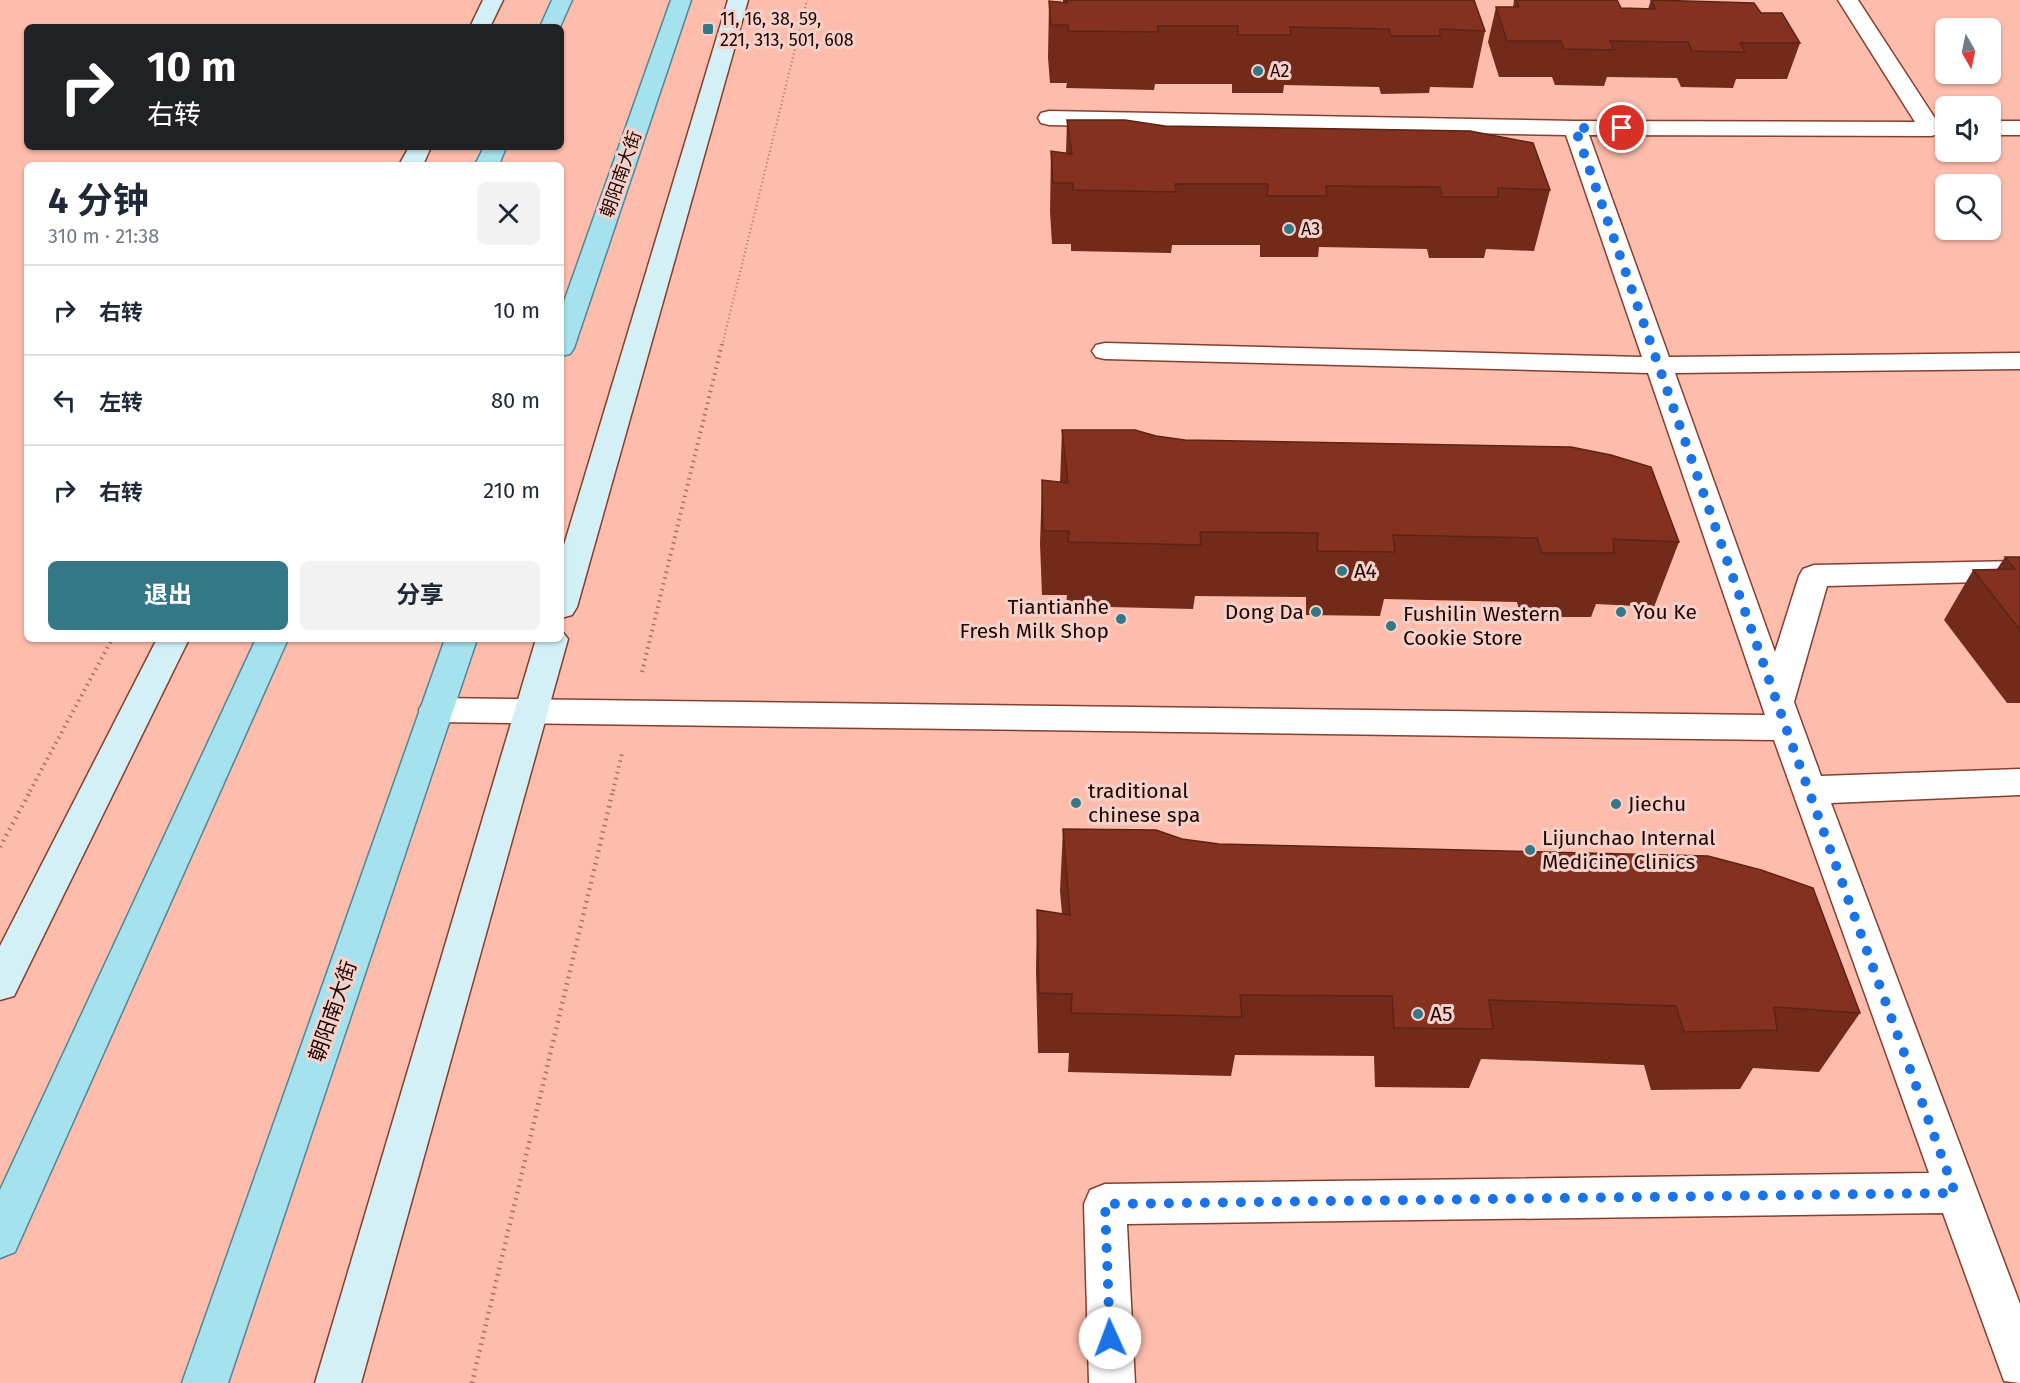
<!DOCTYPE html>
<html lang="zh">
<head>
<meta charset="utf-8">
<style>
	:root { --surface:#fff; --page:#f2f2f3; --text:#1f2937; --muted:#747a83; --line:#e0e1e3; --accent:#347887 }
	body { margin:0; font-family:"Fira Sans","Noto Sans SC",sans-serif; background:var(--page); color:var(--text); height:100vh; display:flex; flex-direction:column; font-size:22px; white-space:nowrap }
	* { box-sizing:border-box; margin:0 }
	p { font-size:20px; color:var(--muted) }
	.icon { flex:none; width:33px; height:33px; fill:none; stroke:currentColor; stroke-width:2; stroke-linecap:round; stroke-linejoin:round }
	.map { position:relative; flex:1; overflow:hidden }
	.side { position:absolute; left:24px; top:162px; width:540px; height:480px; display:flex; flex-direction:column; background:var(--surface); border-radius:9px; box-shadow:0 2px 4px #0004 }
	.side>* { flex:none }
	.top-card { position:absolute; left:24px; top:24px; width:540px; height:126px; border-radius:9px; box-shadow:0 2px 4px #0004; background:#202124; color:#fff; overflow:hidden }
	.needle { width:39px; rotate:171deg }
	.fabs { position:absolute; left:1935px; top:18px; display:grid; gap:12px }
	.fabs a { display:grid; place-items:center; width:66px; height:66px; border-radius:9px; background:var(--surface); box-shadow:0 2px 4px #0004; font-size:30px }
	.pin { position:absolute; display:grid; place-items:center; width:51px; height:51px; color:#fff; margin:-26px; border:3px solid #fff; border-radius:50%; box-shadow:0 2px 6px #0007 }
	.me { position:absolute; width:66px; margin:-33px; rotate:358deg; stroke-linejoin:round; filter:drop-shadow(0 0 4px #0008) }
	.turn { display:flex; align-items:center; gap:21px; height:126px; padding:0 24px; font-size:27px }
	.turn .icon { width:78px; height:78px; stroke-width:2.5 }
	.turn b { display:block; font-size:42px; line-height:51px }
	.round { display:grid; place-items:center; flex:none; width:63px; height:63px; border-radius:9px; background:var(--page) }
	.head { display:flex; align-items:center; justify-content:space-between; height:102px; padding:0 24px }
	h1 { font-size:36px; font-weight:700; line-height:45px }
	.primary-button { display:flex; gap:12px; margin-top:auto; padding:12px 24px }
	.primary-button a { flex:1; height:69px; border-radius:9px; background:var(--accent); color:#fff; font-size:24px; font-weight:700; line-height:69px; text-align:center }
	.primary-button a+a { background:var(--page); color:var(--text) }
	ul { padding:0; list-style:none }
	li { display:flex; align-items:center; gap:18px; height:90px; padding:0 24px; border-top:2px solid var(--line) }
	li div { flex:1 }
	li b { display:block; font-size:22px }
	li em { font-style:normal }
	.map>svg:first-child { display:block }
	.lines { fill:none; stroke-linecap:round; stroke-linejoin:round }
	.street-casing { stroke:#843f2e; stroke-width:3 }
	.secondary-casing { stroke:#843f2e; stroke-width:3 }
	.primary-casing { stroke:#518794; stroke-width:3 }
	.path-far2 { stroke:#a37267; stroke-width:2; stroke-dasharray:1 3; stroke-linecap:butt }
	.path-far1 { stroke:#a37267; stroke-width:4; stroke-dasharray:1.5 4.5; stroke-linecap:butt }
	.path { stroke:#a37267; stroke-width:4.5; stroke-dasharray:1.5 5; stroke-linecap:butt }
	.street { fill:#fff; fill-rule:evenodd }
	.secondary { fill:#d3f0f7; fill-rule:evenodd }
	.primary { fill:#a6e1ee; fill-rule:evenodd }
	.wall { fill:#722b1b }
	.building { fill:#84321f; stroke:#5c2316; stroke-width:1.5 }
	.route { stroke:#1a73e8; stroke-width:10; stroke-dasharray:0 18 }
	.poi-dot { fill:#347887; stroke:#f4d2ca; stroke-width:2 }
	.labels { text-anchor:middle; dominant-baseline:central; stroke-width:6; stroke-linejoin:round; paint-order:stroke }
	.far-poi-label { font-size:18px; fill:#200502; stroke:#f4d2ca; text-anchor:start }
	.far-street-label { font-size:18px; fill:#200502; stroke:#f4d2ca }
	.poi-label { font-size:21px; fill:#200502; stroke:#f4d2ca; text-anchor:start }
	.street-label { font-size:21px; fill:#200502; stroke:#f4d2ca }
</style>
</head>
<body>
<div class="map">
<svg width="2020" height="1383" viewBox="0 0 2020 1383">
	<rect width="100%" height="100%" fill="#fdbcac"/>
	<g class="lines">
		<defs>
			<g id="street">
				<polygon points="1838,0 1858,0 1942,129 1939,134 1931,136 1589,135 1669,357 2020,353 2020,369 1675,373 1775,652 1799,576 1803,569 1814,565 2020,561 2020,581 1827,586 1794,702 1821,776 2020,769 2020,795 1831,803 2020,1304 2020,1383 2004,1381 1943,1213 1127,1224 1135,1383 1089,1383 1084,1204 1090,1190 1105,1184 1929,1173 1774,740 436,722 424,719 419,710 424,701 436,698 1765,715 1648,373 1105,359 1096,357 1092,351 1096,345 1105,343 1642,357 1566,135 1049,125 1041,123 1038,118 1041,113 1049,111 1575,121 1915,122"/>
				<rect x="1990" y="121" width="30" height="14"/>
			</g>
			<g id="secondary">
				<polygon points="483,0 503,0 490,27 470,27"/>
				<polygon points="728,0 748,0 577,607 572,615 561,618 561,555"/>
				<polygon points="409,147 431,147 423,165 399,165"/>
				<polygon points="561,630 568,639 361,1383 315,1383 536,639 561,639"/>
				<polygon points="157,639 189,639 14,996 0,1000 0,946"/>
			</g>
			<g id="primary">
				<polygon points="552,0 572,0 560,27 540,27"/>
				<polygon points="671,0 691,0 574,348 570,354 561,356 561,310"/>
				<polygon points="484,147 506,147 499,165 475,165"/>
				<polygon points="256,639 288,639 15,1252 0,1258 0,1190"/>
				<polygon points="445,639 477,639 228,1383 182,1383"/>
			</g>
		</defs>
		<use href="#street" class="street-casing"/>
		<use href="#secondary" class="secondary-casing"/>
		<use href="#primary" class="primary-casing"/>
		<polyline class="path-far2" points="723,342 807,0"/>
		<g class="path-far1">
			<polyline points="642,672 723,340"/>
			<polyline points="30,791 112,639"/>
			<polyline points="613,791 622,753"/>
		</g>
		<g class="path">
			<polyline points="0,847 31,790"/>
			<polyline points="472,1383 613,790"/>
		</g>
		<use href="#street" class="street"/>
		<use href="#secondary" class="secondary"/>
		<use href="#primary" class="primary"/>
	</g>
	<g class="wall">
		<polygon points="1063,0 1474,0 1485,31 1473,88 1430,87 1429,93 1381,94 1379,87 1284,85 1283,93 1232,93 1232,84 1155,84 1154,90 1066,88 1067,83 1050,83 1048,58 1049,1 1063,2"/>
		<polygon points="1514,0 1617,0 1621,8 1648,9 1651,0 1761,13 1800,43 1787,79 1736,79 1733,88 1681,87 1677,78 1607,77 1604,86 1555,85 1552,77 1499,77 1488,42 1496,7 1513,7"/>
		<polygon points="1067,120 1165,126 1550,190 1534,251 1486,249 1484,258 1429,258 1427,249 1319,247 1318,257 1260,257 1260,245 1172,245 1171,253 1071,251 1071,244 1052,244 1050,212 1051,151 1066,153"/>
		<polygon points="1062,430 1156,436 1679,542 1654,607 1596,604 1591,617 1521,617 1517,602 1384,599 1380,616 1306,615 1306,597 1195,596 1193,609 1066,606 1067,595 1042,595 1040,544 1042,480 1060,482"/>
		<polygon points="2005,557 2020,557 2020,703 2007,703 1944,620 1973,570 1997,569"/>
		<polygon points="1063,829 1182,839 1860,1013 1819,1072 1753,1068 1740,1089 1651,1090 1644,1065 1481,1059 1469,1088 1375,1087 1374,1056 1235,1055 1231,1076 1068,1072 1069,1053 1038,1053 1036,971 1037,910 1062,914 1060,891"/>
	</g>
	<g class="building">
		<polygon points="1067,0 1474,0 1485,31 1440,29 1440,36 1391,36 1389,29 1290,27 1291,35 1238,35 1238,26 1158,26 1158,32 1068,31 1068,25 1051,25 1049,1 1067,3"/>
		<polygon points="1516,0 1617,0 1621,8 1655,9 1651,0 1754,3 1761,13 1782,13 1800,43 1740,43 1745,52 1692,51 1688,42 1610,41 1614,50 1564,49 1561,41 1507,41 1496,7 1519,7"/>
		<polygon points="1067,120 1125,120 1165,126 1470,131 1533,143 1550,190 1498,188 1498,197 1442,197 1440,187 1326,186 1327,196 1267,196 1268,184 1175,184 1176,192 1073,190 1073,183 1053,183 1051,151 1072,154"/>
		<polygon points="1062,430 1135,430 1156,436 1185,440 1571,447 1611,455 1651,467 1679,542 1613,539 1614,553 1542,553 1537,538 1393,535 1395,552 1317,551 1318,533 1200,532 1201,545 1068,542 1069,531 1043,531 1042,480 1068,483"/>
		<polygon points="2005,557 2020,557 2020,630 1973,570 2015,569"/>
		<polygon points="1063,829 1156,830 1182,839 1219,844 1708,856 1761,870 1813,888 1860,1013 1774,1007 1777,1030 1684,1032 1676,1006 1489,1000 1493,1029 1394,1028 1392,996 1240,995 1242,1017 1071,1013 1072,994 1039,993 1037,910 1070,915"/>
	</g>
	<g class="lines">
		<polyline class="route" points="1110,1338 1105,1204 1955,1193 1786,728 1575,128 1622,128"/>
	</g>
	<g class="poi-dot">
		<rect x="702" y="23" width="12" height="12" rx="3"/>
		<circle cx="1258" cy="71" r="6"/>
		<circle cx="1289" cy="229" r="6"/>
		<circle cx="1342" cy="571" r="6"/>
		<circle cx="1316" cy="612" r="6"/>
		<circle cx="1621" cy="612" r="6"/>
		<circle cx="1121" cy="619" r="6"/>
		<circle cx="1391" cy="626" r="6"/>
		<circle cx="1076" cy="803" r="6"/>
		<circle cx="1616" cy="804" r="6"/>
		<circle cx="1530" cy="850" r="6"/>
		<circle cx="1418" cy="1014" r="6"/>
	</g>
	<g class="labels">
		<g class="far-poi-label">
			<text x="720" y="19">11, 16, 38, 59,<tspan x="720" dy="21">221, 313, 501, 608</tspan></text>
			<text x="1270" y="71">A2</text>
			<text x="1301" y="229">A3</text>
		</g>
		<g class="far-street-label">
			<text transform="translate(621 174) rotate(-71)">朝阳南大街</text>
		</g>
		<g class="poi-label">
			<text x="1354" y="571">A4</text>
			<text x="1109" y="607" text-anchor="end">Tiantianhe<tspan x="1109" dy="24">Fresh Milk Shop</tspan></text>
			<text x="1304" y="612" text-anchor="end">Dong Da</text>
			<text x="1633" y="612">You Ke</text>
			<text x="1403" y="614">Fushilin Western<tspan x="1403" dy="24">Cookie Store</tspan></text>
			<text x="1088" y="791">traditional<tspan x="1088" dy="24">chinese spa</tspan></text>
			<text x="1628" y="804">Jiechu</text>
			<text x="1542" y="838">Lijunchao Internal<tspan x="1542" dy="24">Medicine Clinics</tspan></text>
			<text x="1430" y="1014">A5</text>
		</g>
		<g class="street-label">
			<text transform="translate(333 1011) rotate(-71)">朝阳南大街</text>
		</g>
	</g>
</svg>
<div class="fabs">
<a><svg class="needle" viewBox="-14 -14 28 28"><path d="M0-13l5 13h-10z" fill="#e53935"/><path d="M0 13l5-13h-10z" fill="#747a83"/></svg></a>
<a><svg class="icon" aria-label="sound" viewBox="0 0 24 24"><path d="M4 9h4l5-4v14l-5-4H4zM17 9q2 3 0 6"/></svg></a>
<a><svg class="icon" aria-label="search" viewBox="0 0 24 24"><circle cx="10" cy="10" r="6"/><path d="M15 15l6 6"/></svg></a>
</div>
<div class="pin" style="left:1622px;top:128px;background:#d93025"><svg class="icon" aria-label="arrive" viewBox="0 0 24 24"><path d="M6 21V4h12l-3 4 3 4H6"/></svg></div>
<svg class="me" style="left:1110px;top:1338px" viewBox="-20 -20 40 40"><circle r="19" fill="#fff"/><path d="M0-13L10 11 0 6-10 11z" fill="#1a73e8"/></svg>
<div class="top-card">
<div class="turn"><svg class="icon" aria-label="right" viewBox="0 0 24 24"><path d="M7 20v-9h11M14 6l5 5-5 5"/></svg><div><b>10 m</b>右转</div></div>
</div>
<section class="side">
<div class="head"><div><h1>4 分钟</h1><p>310 m · 21:38</p></div><a class="round"><svg class="icon" aria-label="close" viewBox="0 0 24 24"><path d="M6 6l12 12M18 6L6 18"/></svg></a></div>
<ul>
<li><svg class="icon" aria-label="right" viewBox="0 0 24 24"><path d="M7 20v-9h11M14 6l5 5-5 5"/></svg><div><b>右转</b></div><em>10 m</em></li>
<li><svg class="icon" aria-label="left" viewBox="0 0 24 24"><path d="M17 20v-9H6M10 6l-5 5 5 5"/></svg><div><b>左转</b></div><em>80 m</em></li>
<li><svg class="icon" aria-label="right" viewBox="0 0 24 24"><path d="M7 20v-9h11M14 6l5 5-5 5"/></svg><div><b>右转</b></div><em>210 m</em></li>
</ul>
<div class="primary-button"><a>退出</a><a>分享</a></div>
</section>
</div>
</body>
</html>
